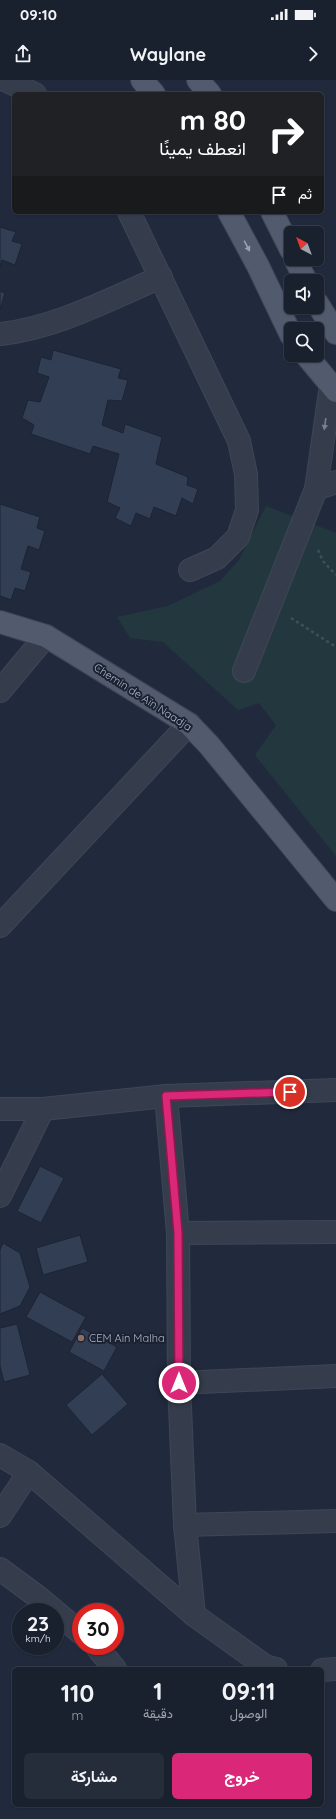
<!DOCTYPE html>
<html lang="ar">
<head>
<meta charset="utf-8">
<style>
	:root { --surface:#19202e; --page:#262d3a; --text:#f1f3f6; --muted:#9fa3aa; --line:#373e4a; --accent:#db2777 }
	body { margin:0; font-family:Quicksand,Vazirmatn,sans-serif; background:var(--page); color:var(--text); direction:rtl; height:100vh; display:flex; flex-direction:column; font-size:15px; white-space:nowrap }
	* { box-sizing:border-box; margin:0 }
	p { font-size:13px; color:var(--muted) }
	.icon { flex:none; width:22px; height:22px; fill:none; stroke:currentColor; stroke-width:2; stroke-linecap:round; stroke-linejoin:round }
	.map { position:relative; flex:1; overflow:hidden; direction:ltr }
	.panel { position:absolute; left:12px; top:1587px; width:312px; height:140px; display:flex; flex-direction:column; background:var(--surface); border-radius:6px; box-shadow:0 1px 3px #0004,0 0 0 1px var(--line); direction:rtl }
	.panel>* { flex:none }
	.banner { position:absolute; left:12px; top:12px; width:312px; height:122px; border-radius:6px; box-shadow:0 1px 3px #0004,0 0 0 1px var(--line); direction:rtl; background:#202124; color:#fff; overflow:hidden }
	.needle { width:26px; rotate:319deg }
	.controls { position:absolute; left:284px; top:146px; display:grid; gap:8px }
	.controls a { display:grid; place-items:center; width:40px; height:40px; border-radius:6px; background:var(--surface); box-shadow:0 1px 3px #0004,0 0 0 1px var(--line); font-size:20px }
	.speed { position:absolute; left:12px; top:1523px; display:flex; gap:8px; font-size:20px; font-weight:700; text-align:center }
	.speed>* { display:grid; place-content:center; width:52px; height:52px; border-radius:50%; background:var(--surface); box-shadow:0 1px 3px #0004,0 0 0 1px var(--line); line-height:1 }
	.speed small { font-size:10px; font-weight:400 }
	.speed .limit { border:6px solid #d22; background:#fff; color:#111 }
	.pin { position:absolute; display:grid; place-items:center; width:34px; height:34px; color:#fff; margin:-17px; border:2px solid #fff; border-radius:50%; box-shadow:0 1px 4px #0007 }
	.me { position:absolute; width:44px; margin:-22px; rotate:0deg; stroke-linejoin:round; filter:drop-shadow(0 0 3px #0008) }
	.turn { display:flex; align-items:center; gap:14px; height:84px; padding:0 12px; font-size:18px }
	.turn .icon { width:52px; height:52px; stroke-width:2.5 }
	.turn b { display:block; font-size:28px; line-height:34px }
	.then { display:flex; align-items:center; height:38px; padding:0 12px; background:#0003; gap:8px; font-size:15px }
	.eta { display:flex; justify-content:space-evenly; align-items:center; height:68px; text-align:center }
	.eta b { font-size:24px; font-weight:700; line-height:28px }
	.action { display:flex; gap:8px; margin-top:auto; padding:8px 12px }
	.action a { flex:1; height:46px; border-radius:6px; background:var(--accent); color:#fff; font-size:16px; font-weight:700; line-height:46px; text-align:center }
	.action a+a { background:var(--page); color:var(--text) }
	.status { display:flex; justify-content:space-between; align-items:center; height:28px; padding:0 20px; background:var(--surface); direction:ltr }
	.status svg { height:11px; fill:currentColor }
	header { display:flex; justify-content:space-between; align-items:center; height:52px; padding:0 12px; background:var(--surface); font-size:18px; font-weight:700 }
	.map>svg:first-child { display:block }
	.green { fill:#23383e }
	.building { fill:#323e54; stroke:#1c2434 }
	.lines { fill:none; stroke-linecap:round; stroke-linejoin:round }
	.minor-casing { stroke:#3e4656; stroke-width:24 }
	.major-casing { stroke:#3e4656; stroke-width:24 }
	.path { stroke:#3c5256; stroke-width:2.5; stroke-dasharray:3 3; stroke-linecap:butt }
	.minor { stroke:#353d4d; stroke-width:22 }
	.major { stroke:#525b6d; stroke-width:22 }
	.oneway { fill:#98a0b2 }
	.oneway2 { fill:#798091 }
	.route-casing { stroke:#8e194d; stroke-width:10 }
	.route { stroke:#db2777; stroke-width:7 }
	.education-dot { fill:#8d6e63; stroke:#1a2232; stroke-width:1.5 }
	.labels { text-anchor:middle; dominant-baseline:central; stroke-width:4; stroke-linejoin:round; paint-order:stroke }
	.street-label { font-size:11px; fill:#b0b7c9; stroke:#1a2232 }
	.poi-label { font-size:11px; fill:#b0b7c9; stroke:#1a2232; text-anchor:start }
</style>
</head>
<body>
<div class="status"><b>09:10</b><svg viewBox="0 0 49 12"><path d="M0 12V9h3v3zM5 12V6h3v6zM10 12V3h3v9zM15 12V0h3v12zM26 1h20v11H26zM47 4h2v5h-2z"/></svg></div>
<header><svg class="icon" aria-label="forward" viewBox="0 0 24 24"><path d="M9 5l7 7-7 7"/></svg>Waylane<svg class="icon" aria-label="share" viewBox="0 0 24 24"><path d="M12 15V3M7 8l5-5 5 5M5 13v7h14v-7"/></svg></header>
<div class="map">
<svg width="336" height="1739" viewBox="0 0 336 1739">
	<rect width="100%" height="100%" fill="#212a3d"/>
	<polygon class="green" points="266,426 336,453 336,776 255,675 276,645 259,623 238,630 163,562 130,558 117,537 168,526 220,501 239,480"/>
	<g class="building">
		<polygon points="0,147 16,152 12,161 22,164 15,185 2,180 0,187"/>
		<polygon points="0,211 5,213 0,230"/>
		<polygon points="53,270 121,289 118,298 128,300 122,321 108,320 102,345 123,353 125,344 162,357 156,384 188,397 187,405 198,409 193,424 182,418 176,436 154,427 150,439 136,433 131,446 115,438 120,428 107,422 119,374 93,366 90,374 31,354 34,345 22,338 28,320 40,322 49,297 37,293 41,277 51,280"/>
		<polygon points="0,424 40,437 37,448 45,451 39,470 28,466 21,489 31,492 25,511 15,508 11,520 0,516"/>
		<polygon points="40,1086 64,1098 41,1143 17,1131"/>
		<polygon points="80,1155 88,1182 43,1195 36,1168"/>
		<polygon points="3,1163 20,1173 30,1207 20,1226 0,1234 0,1170"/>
		<polygon points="40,1212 86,1237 72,1262 26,1237"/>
		<polygon points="17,1244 30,1295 4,1302 0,1286 0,1248"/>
		<polygon points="82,1248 117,1267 104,1291 69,1272"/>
		<polygon points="102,1294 128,1324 92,1355 66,1325"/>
	</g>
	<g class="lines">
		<defs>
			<g id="minor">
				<polyline points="5,0 35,14"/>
				<polyline points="129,132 239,361 246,394 247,430 238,457 217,478 190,490"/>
				<path d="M0,254c56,-6 110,-35 161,-57"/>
				<polyline points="316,409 336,402"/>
				<polyline points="244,591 316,409 331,305"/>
				<polyline points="0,611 46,556"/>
				<polyline points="0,846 189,644"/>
				<polyline points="166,1016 178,1153 179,1303 185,1445 194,1535"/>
				<polyline points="0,1029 43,1029 166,1016 336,1010"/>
				<polyline points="0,1116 43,1029"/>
				<polyline points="178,1153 336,1152"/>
				<polyline points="179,1303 336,1296"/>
				<polyline points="0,1375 29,1392 194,1535 265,1586 276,1589"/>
				<polyline points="0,1436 29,1392"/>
				<polyline points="185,1445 336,1441"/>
				<polyline points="0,1489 38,1517 81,1553"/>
				<polyline points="96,1566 115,1589"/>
				<polyline points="322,1590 336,1589"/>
			</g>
			<g id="major">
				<polyline points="142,0 154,14"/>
				<polyline points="198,0 210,14"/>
				<polyline points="229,132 258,186 291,255"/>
				<polyline points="272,132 291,170"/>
				<polyline points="295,179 306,201"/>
				<polyline points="317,223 336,253"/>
				<polyline points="306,275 336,311"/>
				<polyline points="0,542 46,556 189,644 209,665 336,820"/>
			</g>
		</defs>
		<use href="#minor" class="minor-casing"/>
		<use href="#major" class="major-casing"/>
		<g class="path">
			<polyline points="318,470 323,481 336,495"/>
			<polyline points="291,538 336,567"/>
		</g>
		<use href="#minor" class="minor"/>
		<use href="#major" class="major"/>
	</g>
	<defs><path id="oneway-solid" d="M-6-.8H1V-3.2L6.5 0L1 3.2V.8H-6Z"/></defs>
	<use class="oneway" href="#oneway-solid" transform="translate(247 166) rotate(62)"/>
	<use class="oneway2" href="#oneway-solid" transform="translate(325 344) rotate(98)"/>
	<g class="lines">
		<defs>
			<polyline id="route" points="179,1303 178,1153 166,1016 290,1012"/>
		</defs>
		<use href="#route" class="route-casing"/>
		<use href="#route" class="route"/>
	</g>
	<circle class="education-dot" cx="81" cy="1258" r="4"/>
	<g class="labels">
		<g class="street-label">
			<text transform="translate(143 617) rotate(33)">Chemin de Aïn Naadja</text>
		</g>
		<g class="poi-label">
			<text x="89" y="1258">CEM Ain Malha</text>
		</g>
	</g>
</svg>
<div class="controls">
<a><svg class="needle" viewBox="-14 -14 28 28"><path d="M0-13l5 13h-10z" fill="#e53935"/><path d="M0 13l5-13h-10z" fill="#9fa3aa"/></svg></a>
<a><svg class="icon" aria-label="sound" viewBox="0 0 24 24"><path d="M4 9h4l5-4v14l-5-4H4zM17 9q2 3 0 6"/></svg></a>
<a><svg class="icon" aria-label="search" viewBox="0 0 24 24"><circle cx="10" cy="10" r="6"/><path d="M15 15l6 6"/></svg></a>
</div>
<div class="speed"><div>23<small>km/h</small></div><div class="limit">30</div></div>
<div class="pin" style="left:290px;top:1012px;background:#d93025"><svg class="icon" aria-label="arrive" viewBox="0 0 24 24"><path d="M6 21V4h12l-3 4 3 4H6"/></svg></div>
<svg class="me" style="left:179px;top:1303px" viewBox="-20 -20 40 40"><circle r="17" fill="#db2777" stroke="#fff" stroke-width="3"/><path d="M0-11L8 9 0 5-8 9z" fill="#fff"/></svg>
<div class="banner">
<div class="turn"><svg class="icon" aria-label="right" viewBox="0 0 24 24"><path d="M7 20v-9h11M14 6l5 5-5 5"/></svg><div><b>80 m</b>انعطف يمينًا</div></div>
<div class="then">ثم<svg class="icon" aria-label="arrive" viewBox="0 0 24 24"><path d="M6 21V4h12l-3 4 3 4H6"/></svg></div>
</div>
<section class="panel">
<div class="eta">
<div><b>09:11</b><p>الوصول</p></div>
<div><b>1</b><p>دقيقة</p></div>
<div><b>110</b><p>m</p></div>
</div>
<div class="action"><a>خروج</a><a>مشاركة</a></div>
</section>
</div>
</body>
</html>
